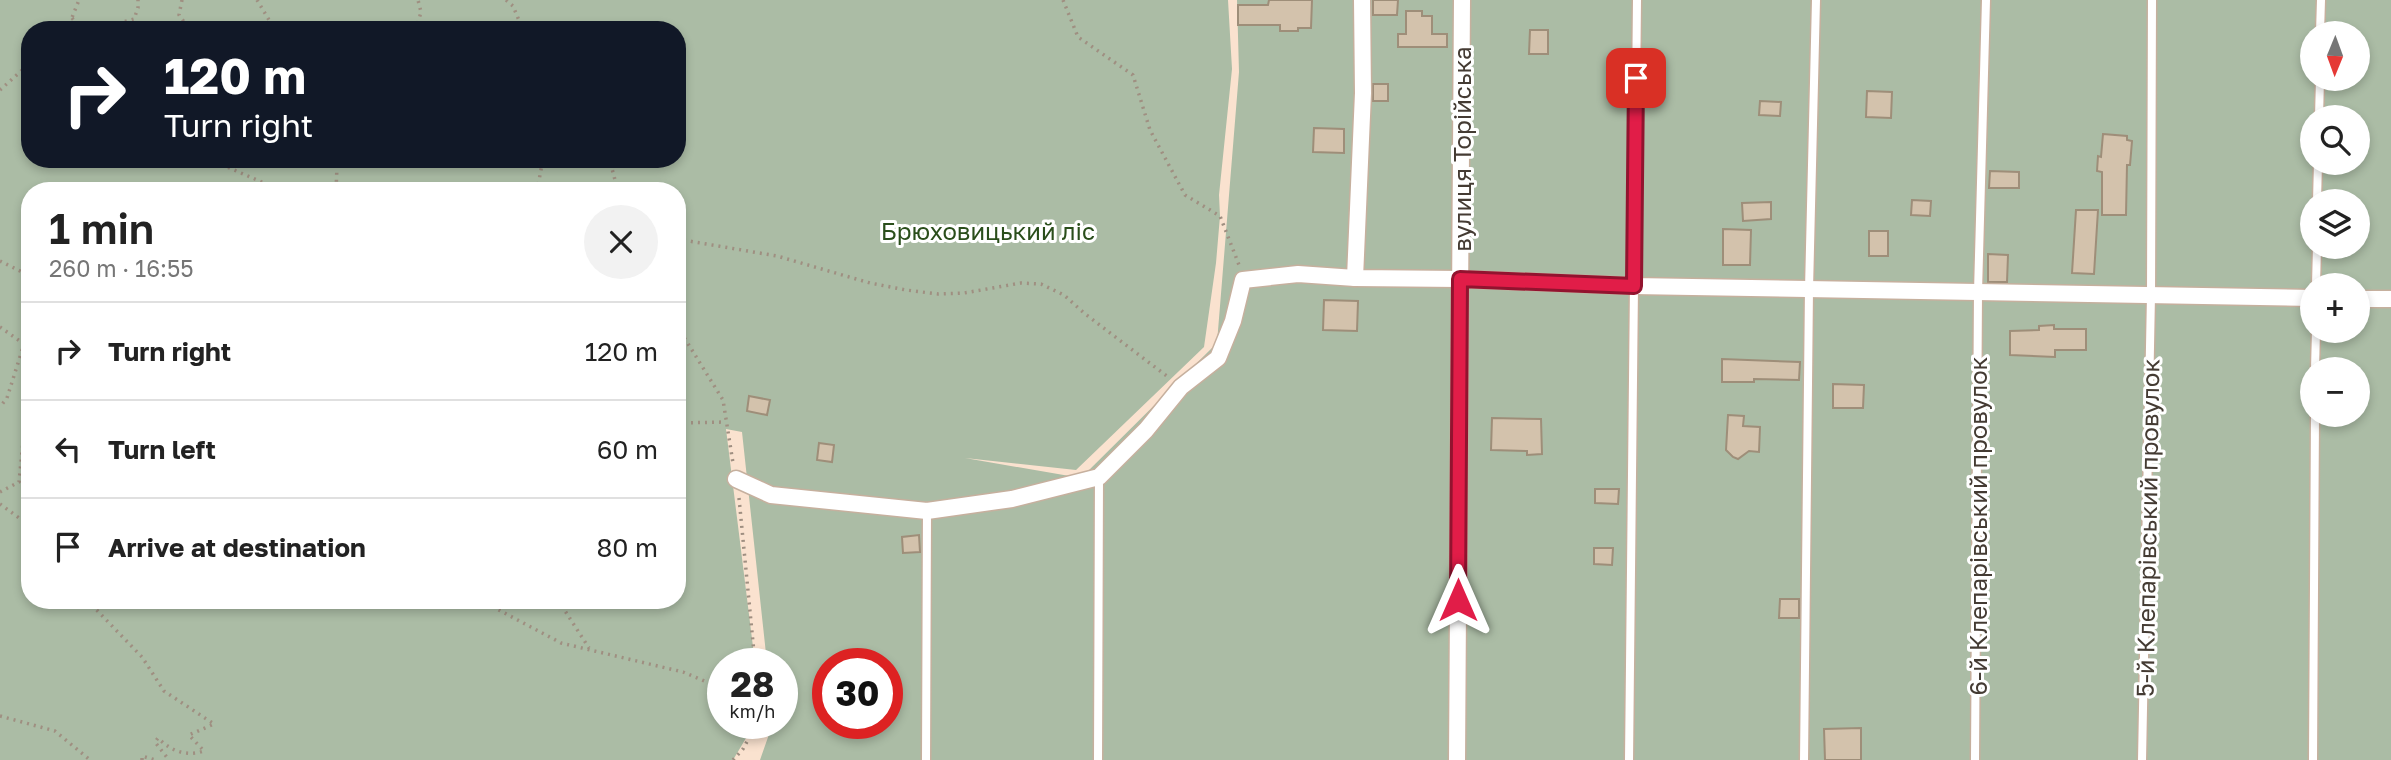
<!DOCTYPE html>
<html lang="en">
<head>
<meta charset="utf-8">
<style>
	:root { --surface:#fff; --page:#f2f2f2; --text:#222; --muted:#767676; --line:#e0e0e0 }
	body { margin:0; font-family:"Golos Text",sans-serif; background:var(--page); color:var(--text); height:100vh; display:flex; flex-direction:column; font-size:26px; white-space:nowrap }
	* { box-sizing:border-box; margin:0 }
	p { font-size:23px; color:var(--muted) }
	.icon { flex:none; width:38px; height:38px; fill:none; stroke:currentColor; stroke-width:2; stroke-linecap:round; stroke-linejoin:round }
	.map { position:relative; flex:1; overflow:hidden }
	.details { position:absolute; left:21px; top:182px; width:665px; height:427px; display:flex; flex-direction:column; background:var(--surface); border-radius:28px; box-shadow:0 4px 10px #0003 }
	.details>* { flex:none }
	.banner { position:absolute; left:21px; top:21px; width:665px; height:147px; border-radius:28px; box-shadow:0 4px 10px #0003; background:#111827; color:#fff; overflow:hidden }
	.needle { width:46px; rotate:181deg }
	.buttons { position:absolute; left:2300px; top:21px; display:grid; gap:14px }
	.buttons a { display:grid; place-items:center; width:70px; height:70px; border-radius:50%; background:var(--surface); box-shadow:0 4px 10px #0003; font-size:35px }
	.speed { position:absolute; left:707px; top:648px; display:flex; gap:14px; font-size:35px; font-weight:700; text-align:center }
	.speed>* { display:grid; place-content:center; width:91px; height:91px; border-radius:50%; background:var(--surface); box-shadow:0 4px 10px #0003; line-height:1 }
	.speed small { font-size:18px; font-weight:400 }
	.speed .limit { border:10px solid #d22; background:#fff; color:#111 }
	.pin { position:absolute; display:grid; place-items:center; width:60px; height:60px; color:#fff; margin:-30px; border-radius:14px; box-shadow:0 4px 10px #0006 }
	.me { position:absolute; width:77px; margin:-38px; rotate:0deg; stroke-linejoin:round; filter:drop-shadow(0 0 5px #0008) }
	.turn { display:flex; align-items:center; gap:24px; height:147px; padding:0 28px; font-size:32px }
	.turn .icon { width:91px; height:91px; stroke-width:2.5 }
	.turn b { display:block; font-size:49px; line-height:60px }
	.round { display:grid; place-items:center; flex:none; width:74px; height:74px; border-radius:37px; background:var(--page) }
	.overview { display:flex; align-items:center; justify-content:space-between; height:119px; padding:0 28px }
	h1 { font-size:42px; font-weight:600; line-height:52px }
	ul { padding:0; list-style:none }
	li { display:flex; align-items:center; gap:21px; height:98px; padding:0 28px; border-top:2px solid var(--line) }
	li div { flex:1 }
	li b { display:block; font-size:26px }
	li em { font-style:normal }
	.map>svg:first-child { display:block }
	.green { fill:#abbca5; fill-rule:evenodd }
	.building { fill:#d3c2ac; stroke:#9e8e79; stroke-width:2 }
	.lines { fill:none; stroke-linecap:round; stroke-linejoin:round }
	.service-casing { stroke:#c6b09e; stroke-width:11 }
	.minor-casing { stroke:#c6b09e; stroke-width:19 }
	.path { stroke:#9f8f81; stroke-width:3.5; stroke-dasharray:2 5; stroke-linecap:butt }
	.service { stroke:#fff; stroke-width:8 }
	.minor { stroke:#fff; stroke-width:16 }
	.route-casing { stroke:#92132f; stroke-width:18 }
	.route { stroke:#e11d48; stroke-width:12 }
	.labels { text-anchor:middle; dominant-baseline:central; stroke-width:6; stroke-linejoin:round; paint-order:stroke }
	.street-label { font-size:24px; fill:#443b33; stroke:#fff }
	.park-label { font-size:24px; fill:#2a4e1b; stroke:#fff }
</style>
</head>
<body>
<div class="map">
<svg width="2391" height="760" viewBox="0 0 2391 760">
	<rect width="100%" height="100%" fill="#fae2cf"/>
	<path class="green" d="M0,0h1228l4,69 -13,126 1,21 -4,47 -12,84 -128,123 -111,-12 116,20 136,-135 22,-271 -2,-72h1154v760h-1631l13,-37h9v-60h-15l-25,-231 -16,-3 29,234h-32v60h32l-22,37h-733zM30,30h647v129h-647zM2312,33h45v46h-45zM2312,117h45v46h-45zM30,191h647v409h-647zM2312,201h45v46h-45zM2312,285h45v46h-45zM2312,369h45v46h-45zM828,663h59v60h-59z"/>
	<g class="building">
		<polygon points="1269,0 1312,0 1311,28 1298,28 1298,31 1280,31 1280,25 1238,25 1238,5 1268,5"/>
		<polygon points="1373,0 1398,0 1397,15 1373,15"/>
		<polygon points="1406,11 1422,11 1422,16 1432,16 1432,34 1447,34 1447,47 1398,47 1398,34 1406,34"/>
		<polygon points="1530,30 1548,30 1548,54 1529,54"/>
		<rect x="1373" y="84" width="15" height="17"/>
		<polygon points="1867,91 1892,92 1891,118 1866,117"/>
		<polygon points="1760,101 1781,102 1780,116 1759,115"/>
		<polygon points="1314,128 1344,129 1344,153 1313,152"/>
		<polygon points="2103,134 2127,136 2127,140 2132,141 2130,165 2127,165 2126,215 2102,215 2102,172 2097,171 2098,156 2101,157"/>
		<polygon points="1990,171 2019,172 2019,188 1989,188"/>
		<polygon points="1912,200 1931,201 1930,216 1911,215"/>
		<polygon points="1771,202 1771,219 1743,221 1742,203"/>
		<polygon points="2076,210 2098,210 2094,274 2072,273"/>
		<polygon points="1723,229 1751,230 1750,265 1723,265"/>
		<rect x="1869" y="231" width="19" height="25"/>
		<polygon points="1988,254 2008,255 2007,282 1988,282"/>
		<polygon points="1324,300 1358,301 1357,331 1323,330"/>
		<polygon points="2054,325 2054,329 2086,329 2086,350 2055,350 2055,357 2010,355 2010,331 2039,330 2039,326"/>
		<polygon points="1722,359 1800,362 1799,380 1754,379 1754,382 1722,382"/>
		<polygon points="1833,384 1864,385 1863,408 1833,408"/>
		<polygon points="749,396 770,400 767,415 747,411"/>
		<polygon points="1728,415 1744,416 1743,426 1760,427 1759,452 1749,451 1738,459 1733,457 1726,450"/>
		<polygon points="1492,418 1541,419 1542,454 1527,455 1527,451 1491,450"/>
		<polygon points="819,443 834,445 832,462 817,460"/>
		<polygon points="1595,489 1619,489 1618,504 1595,503"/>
		<polygon points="919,535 920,552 903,553 902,537"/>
		<polygon points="1594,548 1613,548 1612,565 1594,564"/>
		<polygon points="1780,599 1799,599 1799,618 1779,618"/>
		<polygon points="1861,728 1861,760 1825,760 1824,729"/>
	</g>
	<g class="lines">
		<defs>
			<g id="service">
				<polyline points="2320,33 2321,0"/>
				<polyline points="2319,117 2320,79"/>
				<polyline points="2317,201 2318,163"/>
				<polyline points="2316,285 2317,247"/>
				<polyline points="2315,369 2316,331"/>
				<polyline points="926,760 927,511"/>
				<polyline points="1098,760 1099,477"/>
				<polyline points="1629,760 1637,0"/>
				<polyline points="1804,760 1809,289 1816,0"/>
				<polyline points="1975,760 1978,292 1986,0"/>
				<polyline points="2142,760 2151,295 2152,0"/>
				<polyline points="2313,760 2315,415"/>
			</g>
			<g id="minor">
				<polyline points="1355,278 1363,93 1362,0"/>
				<polyline points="2357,299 2391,299"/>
				<polyline points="736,479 771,495 927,511 1012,499 1099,477 1146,430 1181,387 1218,358 1233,321 1243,280 1298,274 1355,278 1460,279 1634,286 2312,298"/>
				<polyline points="1457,760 1462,0"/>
			</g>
		</defs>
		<use href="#service" class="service-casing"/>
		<use href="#minor" class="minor-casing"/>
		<g class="path">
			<polyline points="182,0 179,15 190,30"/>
			<polyline points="257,0 275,30"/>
			<polyline points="506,0 513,6 523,30"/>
			<polyline points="1063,0 1078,37 1133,75 1150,130 1185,195 1220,216 1239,265"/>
			<polyline points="72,18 82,30"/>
			<polyline points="67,30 79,0"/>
			<polyline points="106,30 115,24 134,19 138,8 138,0"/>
			<polyline points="382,30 391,30"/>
			<polyline points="416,30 421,12 418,0"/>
			<polyline points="0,90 30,63"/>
			<polyline points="217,159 227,167 283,191"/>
			<polyline points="335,159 337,166 336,191"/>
			<polyline points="605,159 611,165 618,191"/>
			<polyline points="537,191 543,159"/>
			<polyline points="677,239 777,256 870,283 906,290 938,294 964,293 1021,283 1041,284 1064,295 1084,313 1168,377"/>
			<polyline points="0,261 30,276"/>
			<polyline points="677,326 723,400 733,463"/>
			<polyline points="0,327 24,344 7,398 0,407"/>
			<polyline points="677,423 726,422"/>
			<polyline points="0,492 19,482 24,432 30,413"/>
			<polyline points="739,498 755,663"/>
			<polyline points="0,504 30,526"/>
			<path d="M87,600l55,57 22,34 50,33 -25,11 15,16c-18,6 -33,0 -46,-13l-3,4 14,18"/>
			<polyline points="480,600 561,643 683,672 723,689"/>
			<polyline points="558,600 589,648"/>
			<polyline points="0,716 55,731 90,760"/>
			<polyline points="142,760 142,756 155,760"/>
			<polyline points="733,760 743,749 757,723"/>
		</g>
		<use href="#service" class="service"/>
		<use href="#minor" class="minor"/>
	</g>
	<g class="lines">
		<defs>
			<polyline id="route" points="1458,600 1460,279 1634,286 1636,78"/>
		</defs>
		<use href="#route" class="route-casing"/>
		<use href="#route" class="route"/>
	</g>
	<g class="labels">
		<g class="street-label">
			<text transform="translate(1461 149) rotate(-90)">вулиця Торійська</text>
			<text transform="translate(1977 526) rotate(-90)">6-й Клепарівський провулок</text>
			<text transform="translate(2147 528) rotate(-89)">5-й Клепарівський провулок</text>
		</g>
		<g class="park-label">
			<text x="988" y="230">Брюховицький ліс</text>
		</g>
	</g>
</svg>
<div class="buttons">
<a><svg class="needle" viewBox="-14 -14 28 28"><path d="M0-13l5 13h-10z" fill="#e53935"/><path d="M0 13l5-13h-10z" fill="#767676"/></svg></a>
<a><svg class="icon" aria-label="search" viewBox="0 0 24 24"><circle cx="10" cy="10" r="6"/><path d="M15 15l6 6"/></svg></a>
<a><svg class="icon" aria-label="layers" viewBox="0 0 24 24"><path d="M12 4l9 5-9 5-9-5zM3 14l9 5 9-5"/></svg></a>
<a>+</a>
<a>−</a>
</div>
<div class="speed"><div>28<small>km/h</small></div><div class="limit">30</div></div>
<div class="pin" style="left:1636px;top:78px;background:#d93025"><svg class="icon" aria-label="arrive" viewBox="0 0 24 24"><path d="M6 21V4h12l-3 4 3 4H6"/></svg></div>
<svg class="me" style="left:1458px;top:600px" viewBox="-20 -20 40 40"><path d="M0-17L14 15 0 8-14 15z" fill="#e11d48" stroke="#fff" stroke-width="4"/></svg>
<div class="banner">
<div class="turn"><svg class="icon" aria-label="right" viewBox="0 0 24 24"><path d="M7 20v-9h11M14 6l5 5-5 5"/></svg><div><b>120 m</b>Turn right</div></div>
</div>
<section class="details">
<div class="overview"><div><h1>1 min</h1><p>260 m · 16:55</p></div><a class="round"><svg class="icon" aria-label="close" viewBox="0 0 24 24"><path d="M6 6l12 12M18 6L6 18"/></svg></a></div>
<ul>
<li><svg class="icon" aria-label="right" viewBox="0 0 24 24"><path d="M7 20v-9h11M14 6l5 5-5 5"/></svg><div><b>Turn right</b></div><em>120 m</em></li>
<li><svg class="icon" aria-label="left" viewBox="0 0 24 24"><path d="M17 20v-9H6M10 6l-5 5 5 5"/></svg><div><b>Turn left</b></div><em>60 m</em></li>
<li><svg class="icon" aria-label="arrive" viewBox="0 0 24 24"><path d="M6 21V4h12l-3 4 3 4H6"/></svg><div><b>Arrive at destination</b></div><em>80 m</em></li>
</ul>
</section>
</div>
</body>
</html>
